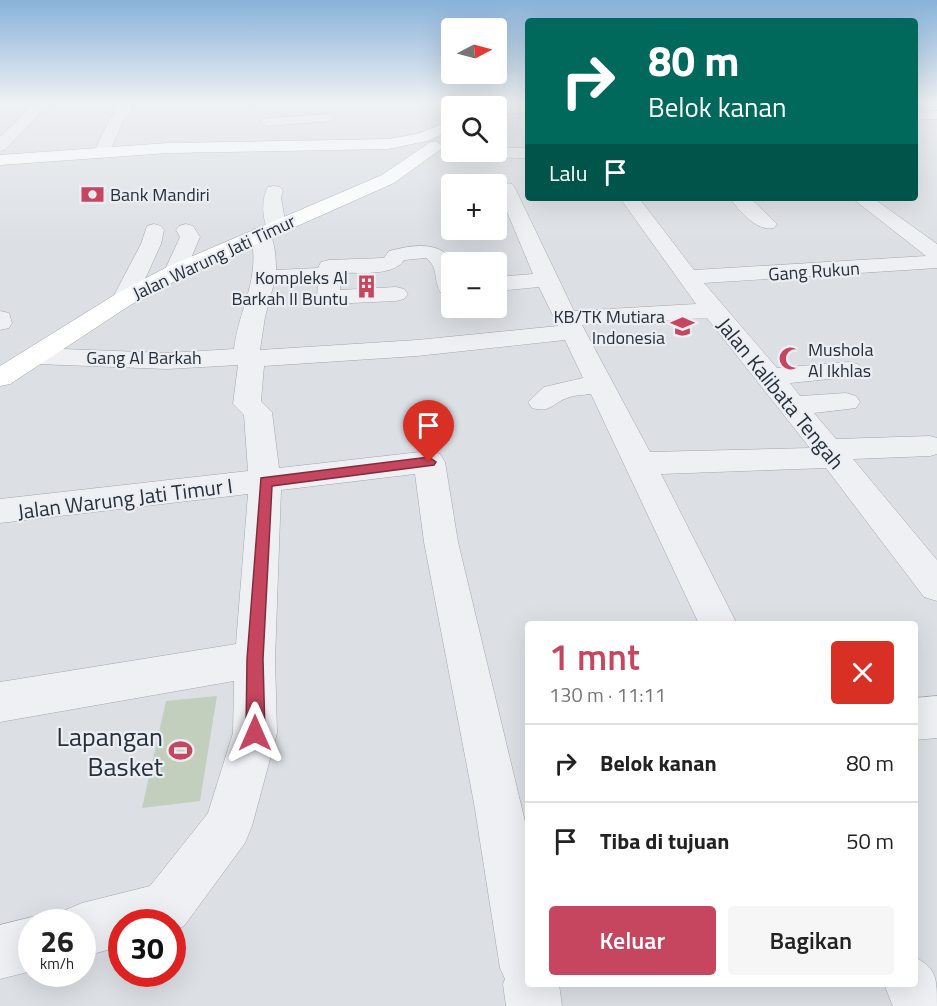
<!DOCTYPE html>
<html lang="id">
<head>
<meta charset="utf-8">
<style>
	:root { --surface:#fff; --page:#f6f6f6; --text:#222; --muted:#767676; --line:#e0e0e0; --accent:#c5465e }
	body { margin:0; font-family:"Titillium Web",sans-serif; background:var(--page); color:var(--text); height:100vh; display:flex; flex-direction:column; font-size:22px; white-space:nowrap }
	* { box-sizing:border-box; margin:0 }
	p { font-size:20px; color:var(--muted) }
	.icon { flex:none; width:33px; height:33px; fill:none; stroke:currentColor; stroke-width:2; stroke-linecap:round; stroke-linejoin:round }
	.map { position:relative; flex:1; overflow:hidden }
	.panel { position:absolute; left:525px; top:621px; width:393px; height:366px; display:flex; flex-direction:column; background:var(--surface); border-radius:6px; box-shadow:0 6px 24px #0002 }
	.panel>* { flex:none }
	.guide { position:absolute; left:525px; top:18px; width:393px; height:183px; border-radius:6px; box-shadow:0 6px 24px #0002; background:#00695c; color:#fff; overflow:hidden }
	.needle { width:39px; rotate:84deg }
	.controls { position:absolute; left:441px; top:18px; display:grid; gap:12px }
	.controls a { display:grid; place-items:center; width:66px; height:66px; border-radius:6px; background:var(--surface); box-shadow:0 6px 24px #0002; font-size:30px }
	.speed { position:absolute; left:18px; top:909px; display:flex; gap:12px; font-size:30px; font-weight:700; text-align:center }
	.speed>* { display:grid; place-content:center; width:78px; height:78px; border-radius:50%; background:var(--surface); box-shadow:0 6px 24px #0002; line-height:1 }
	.speed small { font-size:15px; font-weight:400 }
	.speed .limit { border:9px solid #d22; background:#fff; color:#111 }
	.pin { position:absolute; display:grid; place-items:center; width:51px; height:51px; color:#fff; margin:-62px -26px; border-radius:50% 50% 50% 0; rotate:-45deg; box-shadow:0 0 6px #0007 }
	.pin .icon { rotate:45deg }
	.me { position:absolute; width:66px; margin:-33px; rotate:0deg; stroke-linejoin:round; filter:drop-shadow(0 0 4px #0008) }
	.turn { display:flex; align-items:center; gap:21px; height:126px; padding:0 24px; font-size:27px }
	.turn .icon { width:78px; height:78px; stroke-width:2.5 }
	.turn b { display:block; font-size:42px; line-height:51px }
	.then { display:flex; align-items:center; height:57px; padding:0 24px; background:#0003; gap:12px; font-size:22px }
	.round { display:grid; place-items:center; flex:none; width:63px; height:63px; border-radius:6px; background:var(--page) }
	.head { display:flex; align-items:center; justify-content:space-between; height:102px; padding:0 24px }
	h1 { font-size:36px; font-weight:600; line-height:45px; color:var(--accent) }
	.primary-button { display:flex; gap:12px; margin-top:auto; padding:12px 24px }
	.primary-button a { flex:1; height:69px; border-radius:6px; background:var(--accent); color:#fff; font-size:24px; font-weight:600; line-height:69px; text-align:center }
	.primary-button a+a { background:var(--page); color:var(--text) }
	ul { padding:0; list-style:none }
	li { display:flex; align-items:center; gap:18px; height:78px; padding:0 24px; border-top:2px solid var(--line) }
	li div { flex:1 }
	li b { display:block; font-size:22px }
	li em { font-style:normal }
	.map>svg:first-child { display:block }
	.green { fill:#c2cfbd }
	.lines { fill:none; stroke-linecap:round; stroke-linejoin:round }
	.minor-casing { stroke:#a2a7ae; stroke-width:1 }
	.major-casing { stroke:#9ca5b0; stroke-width:1 }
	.minor { fill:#eef0f4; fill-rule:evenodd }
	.major { fill:#fff; fill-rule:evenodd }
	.route { fill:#c5465e; stroke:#802e3d; stroke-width:1.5 }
	.labels { text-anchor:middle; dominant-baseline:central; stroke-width:4.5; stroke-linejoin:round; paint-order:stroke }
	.far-poi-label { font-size:18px; fill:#272f3a; stroke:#ebeff3; text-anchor:start }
	.far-street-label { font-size:18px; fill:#272f3a; stroke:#ebeff3 }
	.street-label { font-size:21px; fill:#272f3a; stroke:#ebeff3 }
	.near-poi-label { font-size:26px; fill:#272f3a; stroke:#ebeff3; text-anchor:end }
</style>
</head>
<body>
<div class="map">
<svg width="937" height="1006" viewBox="0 0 937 1006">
	<rect width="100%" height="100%" fill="#dce0e5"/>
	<polygon class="green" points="217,696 200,801 142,808 166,701"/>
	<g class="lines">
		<defs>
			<g id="minor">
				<polygon points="35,103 50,103 6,149 0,151 0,137"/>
				<polygon points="125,103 130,104 133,109 123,121 110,152 102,157 96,155 94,152 109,120 120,104"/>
				<polygon points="528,104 528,112 504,114 497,110 504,106"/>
				<polygon points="937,111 937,119 915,120 915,112"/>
				<polygon points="327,114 332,115 334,118 332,121 267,126 260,122 267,118"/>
				<polygon points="496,148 528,148 528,158 466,157 458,152 496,152"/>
				<path d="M506,183l6,1 3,4 59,123 122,-7 -76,-106h19l55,72 232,-14 -74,-58h21l64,46v24l-233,15 73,85 72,-6 9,2 4,6 -4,6 -68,7 10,13 46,-3 10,3 4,6 -4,6 -42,5 22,26 94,-3 7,2v16l-7,2 -77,3 84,101v41l-13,-4 -98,-129 -165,6 76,150h-38l-108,-230c-8,1 -17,1 -24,4 -16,6 -16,15 -35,10l-4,-6 16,-15 39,-9 -18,-38 -148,16 -153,10 -3,35 11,11 7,56 150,-17 11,3 5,8 13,80 70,292v150h31l3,22h-56l-3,-22 2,-5 -5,-11 -26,-165 -50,-261 -9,-68 -134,16 -6,169 2,74 -25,93 -7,17 -61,83 -12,5v-9h-50v24l-40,11v-35h-24l5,-11 19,-8 68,-17 58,-73 25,-80 1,-52 -234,41v-40l236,-38 12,-150 -248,29v-24l248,-28 -4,-56 -11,-11 5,-39 -71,4 -130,-5 -9,-2 -4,-6 4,-6 9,-2 130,5 67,-4c5,-42 28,-71 16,-116l3,-4h14c8,11 9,27 9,41l42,-2 3,-6 8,-2 55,-2 5,-7c23,-6 50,-11 65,11h-2v33l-11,-2c-8,-12 -2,-26 -15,-35l-22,2c-11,17 -46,12 -64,13v17l56,-3 8,2 4,5 -4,5 -8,2 -67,3 -8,-2 -4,-5 1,-16 -44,2 -9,34 -5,33 157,-10 141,-14 -19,-39 -43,4v-14l37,-3 -36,-86 3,-4zM707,318l103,130 -160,4 -68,-127z"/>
				<path d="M274,186l6,1 3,4 -2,6 5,30 -3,4h-14c-7,-10 -8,-33 -1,-44z"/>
				<path d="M730,198h20l27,26 -3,4c-17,4 -35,-17 -44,-30z"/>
				<polygon points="154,224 161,226 164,230 161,244 136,299 132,304 124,306 116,304 112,299 141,244 147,226"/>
				<polygon points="186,224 193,226 200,237 183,277 175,279 167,277 164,272 180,237 176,230 179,226"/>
				<polygon points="0,311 9,313 12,323 9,328 0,330"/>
				<polygon points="937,696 937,738 915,740 915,698"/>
				<polygon points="32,917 45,922 32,922 32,971 0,979 0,925"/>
				<path d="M915,957c22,12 22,21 22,49h-44l-1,-2 -8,-20h31z"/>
			</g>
			<g id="major">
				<polygon points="508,103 525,103 496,118 496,108"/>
				<polygon points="452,120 452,130 427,141 388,149 168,153 0,165 0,155 168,143 388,139 417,134"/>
				<polygon points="435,141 443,146 441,149 394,183 183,277 132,304 10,384 0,386 0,366 116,294 167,267 382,175 429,143"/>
			</g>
		</defs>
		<use href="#minor" class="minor-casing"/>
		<use href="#major" class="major-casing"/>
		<use href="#minor" class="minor"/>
		<use href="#major" class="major"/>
	</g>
	<linearGradient id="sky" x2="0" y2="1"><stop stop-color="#88b2da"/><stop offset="0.42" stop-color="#eff1f3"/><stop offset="1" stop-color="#eff1f3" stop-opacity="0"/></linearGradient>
	<rect width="937" height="243" fill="url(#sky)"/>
	<polygon class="route" points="429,457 436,462 434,465 272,486 263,659 265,733 262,739 255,742 249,739 246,733 247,659 261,478"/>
	<defs>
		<symbol id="bank-bare" viewBox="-9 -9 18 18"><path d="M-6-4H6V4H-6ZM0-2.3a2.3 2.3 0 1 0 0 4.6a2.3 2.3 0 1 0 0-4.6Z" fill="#c5465e" stroke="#ebeff3" stroke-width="2.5" paint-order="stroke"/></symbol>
		<symbol id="building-bare" viewBox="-9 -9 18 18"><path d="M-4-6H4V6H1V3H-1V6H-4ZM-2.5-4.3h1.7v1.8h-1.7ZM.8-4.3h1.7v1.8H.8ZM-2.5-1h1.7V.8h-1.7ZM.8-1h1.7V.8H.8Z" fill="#c5465e" stroke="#ebeff3" stroke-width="2.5" paint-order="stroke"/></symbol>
		<symbol id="school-bare" viewBox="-9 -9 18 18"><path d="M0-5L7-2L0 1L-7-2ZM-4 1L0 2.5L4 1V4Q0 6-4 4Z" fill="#c5465e" stroke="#ebeff3" stroke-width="2.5" paint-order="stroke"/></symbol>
		<symbol id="mosque-bare" viewBox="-9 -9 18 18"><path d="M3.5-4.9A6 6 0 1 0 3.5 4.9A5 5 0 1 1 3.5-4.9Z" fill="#c5465e" stroke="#ebeff3" stroke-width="2.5" paint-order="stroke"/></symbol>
		<symbol id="stadium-bare" viewBox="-9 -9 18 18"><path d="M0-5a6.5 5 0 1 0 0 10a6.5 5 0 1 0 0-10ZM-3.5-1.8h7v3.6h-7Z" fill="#c5465e" stroke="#ebeff3" stroke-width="2.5" paint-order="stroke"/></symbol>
	</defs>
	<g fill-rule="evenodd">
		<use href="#bank-bare" x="76" y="178" width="33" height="33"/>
		<use href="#building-bare" x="350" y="270" width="33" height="33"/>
		<use href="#school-bare" x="666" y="310" width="33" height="33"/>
		<use href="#mosque-bare" x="774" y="342" width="33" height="33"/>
		<use href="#stadium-bare" x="164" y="734" width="33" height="33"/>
	</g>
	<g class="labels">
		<g class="far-poi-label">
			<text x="110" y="194">Bank Mandiri</text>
			<text x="348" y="277" text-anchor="end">Kompleks Al<tspan x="348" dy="21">Barkah II Buntu</tspan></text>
			<text x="665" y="316" text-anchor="end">KB/TK Mutiara<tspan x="665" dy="21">Indonesia</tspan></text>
			<text x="808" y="349">Mushola<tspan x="808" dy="21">Al Ikhlas</tspan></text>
		</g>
		<g class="far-street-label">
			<text transform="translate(214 257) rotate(-25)">Jalan Warung Jati Timur</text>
			<text transform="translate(814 271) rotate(-4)">Gang Rukun</text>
			<text x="144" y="357">Gang Al Barkah</text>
		</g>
		<g class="street-label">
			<text transform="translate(781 393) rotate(51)">Jalan Kalibata Tengah</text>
			<text transform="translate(125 498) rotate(-7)">Jalan Warung Jati Timur I</text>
		</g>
		<g class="near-poi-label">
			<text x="163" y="736">Lapangan<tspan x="163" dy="30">Basket</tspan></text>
		</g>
	</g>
</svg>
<div class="controls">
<a><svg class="needle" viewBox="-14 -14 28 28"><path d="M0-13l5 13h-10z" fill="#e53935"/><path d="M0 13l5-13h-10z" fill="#767676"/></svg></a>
<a><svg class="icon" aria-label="search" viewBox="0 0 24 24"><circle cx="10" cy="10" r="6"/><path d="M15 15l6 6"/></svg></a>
<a>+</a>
<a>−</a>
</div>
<div class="speed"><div>26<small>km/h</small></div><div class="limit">30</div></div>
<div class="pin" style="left:429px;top:462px;background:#d93025"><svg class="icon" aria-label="arrive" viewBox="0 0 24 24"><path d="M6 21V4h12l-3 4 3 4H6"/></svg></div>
<svg class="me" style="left:255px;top:733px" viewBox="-20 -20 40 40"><path d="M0-17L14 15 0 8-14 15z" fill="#c5465e" stroke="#fff" stroke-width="4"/></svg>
<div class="guide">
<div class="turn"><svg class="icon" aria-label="right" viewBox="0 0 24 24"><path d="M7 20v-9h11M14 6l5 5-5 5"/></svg><div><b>80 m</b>Belok kanan</div></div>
<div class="then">Lalu<svg class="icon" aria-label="arrive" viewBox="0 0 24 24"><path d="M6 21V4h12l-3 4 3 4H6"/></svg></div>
</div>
<section class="panel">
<div class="head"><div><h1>1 mnt</h1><p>130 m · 11:11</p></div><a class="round" style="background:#d93025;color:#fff"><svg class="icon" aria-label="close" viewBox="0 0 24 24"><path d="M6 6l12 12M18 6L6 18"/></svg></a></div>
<ul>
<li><svg class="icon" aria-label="right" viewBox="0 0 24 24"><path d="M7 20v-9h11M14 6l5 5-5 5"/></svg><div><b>Belok kanan</b></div><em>80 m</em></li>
<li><svg class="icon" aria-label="arrive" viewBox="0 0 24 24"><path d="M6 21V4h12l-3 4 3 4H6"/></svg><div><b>Tiba di tujuan</b></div><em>50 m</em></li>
</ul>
<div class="primary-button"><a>Keluar</a><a>Bagikan</a></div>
</section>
</div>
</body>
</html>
